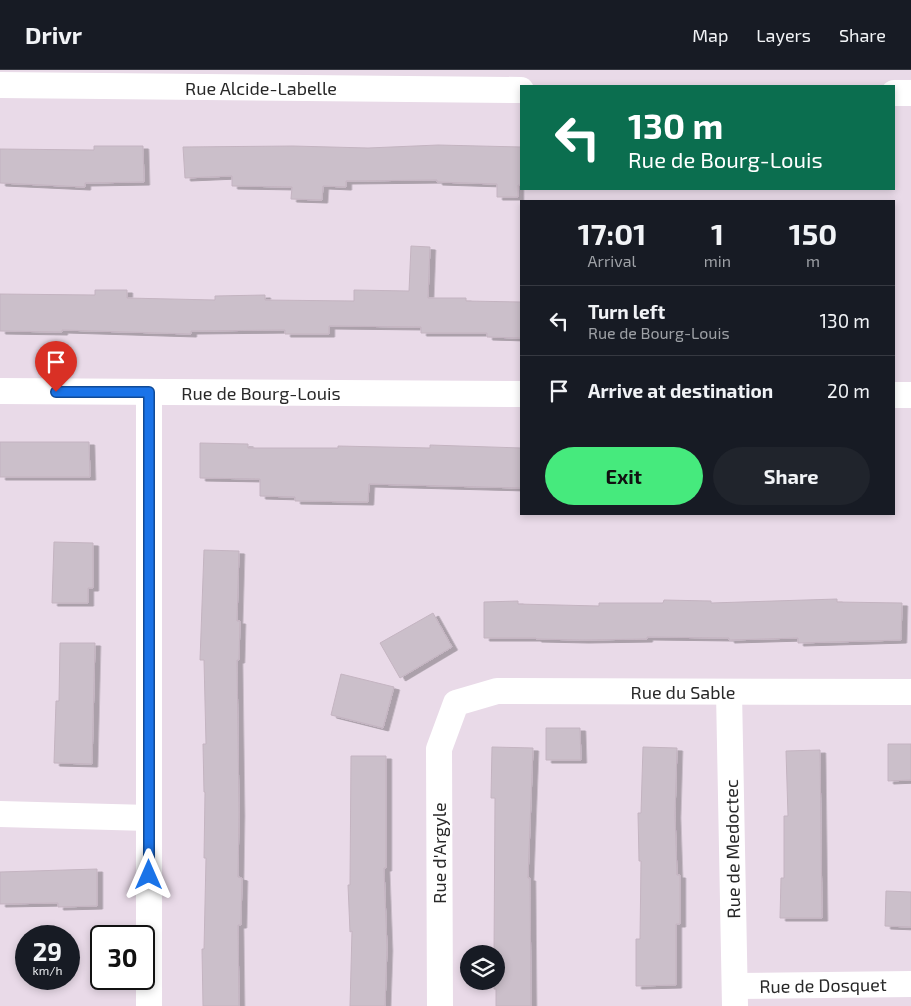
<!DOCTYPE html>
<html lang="en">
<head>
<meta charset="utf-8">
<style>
	:root { --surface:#171b24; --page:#20242c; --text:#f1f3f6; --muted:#9ea1a6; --line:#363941; --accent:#46ea7d }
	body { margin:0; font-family:"Exo 2",sans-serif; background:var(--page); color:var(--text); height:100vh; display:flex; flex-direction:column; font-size:19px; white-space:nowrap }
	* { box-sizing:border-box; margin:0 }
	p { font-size:16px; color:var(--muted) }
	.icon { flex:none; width:28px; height:28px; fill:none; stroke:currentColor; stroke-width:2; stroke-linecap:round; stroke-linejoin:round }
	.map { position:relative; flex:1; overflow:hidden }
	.drawer { position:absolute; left:520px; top:130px; width:375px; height:315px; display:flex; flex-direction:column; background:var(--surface); border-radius:0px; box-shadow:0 2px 8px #0003 }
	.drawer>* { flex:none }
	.banner { position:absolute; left:520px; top:15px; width:375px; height:105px; border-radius:0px; box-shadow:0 2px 8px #0003; background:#0b6e4f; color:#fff; overflow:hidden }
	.controls { position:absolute; left:460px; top:875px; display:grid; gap:10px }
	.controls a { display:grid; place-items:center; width:45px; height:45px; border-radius:50%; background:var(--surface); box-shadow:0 2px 8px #0003; font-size:25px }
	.speed { position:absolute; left:15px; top:855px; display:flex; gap:10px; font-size:25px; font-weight:700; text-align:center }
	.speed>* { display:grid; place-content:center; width:65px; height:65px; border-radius:50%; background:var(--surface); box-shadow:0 2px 8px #0003; line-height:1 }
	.speed small { font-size:12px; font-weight:400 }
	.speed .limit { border:2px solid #111; border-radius:8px; background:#fff; color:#111 }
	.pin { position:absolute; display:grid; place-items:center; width:42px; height:42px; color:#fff; margin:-51px -21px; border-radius:50% 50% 50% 0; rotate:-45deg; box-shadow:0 0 5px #0007 }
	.pin .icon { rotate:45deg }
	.me { position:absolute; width:55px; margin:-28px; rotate:0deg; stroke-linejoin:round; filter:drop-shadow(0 0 4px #0008) }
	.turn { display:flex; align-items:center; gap:18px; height:105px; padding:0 25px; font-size:22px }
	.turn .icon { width:65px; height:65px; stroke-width:2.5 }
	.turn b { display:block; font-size:35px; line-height:42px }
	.eta { display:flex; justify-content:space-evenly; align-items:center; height:85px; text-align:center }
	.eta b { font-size:30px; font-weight:700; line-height:35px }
	.primary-button { display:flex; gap:10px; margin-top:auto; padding:10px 25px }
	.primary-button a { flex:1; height:58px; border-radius:30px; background:var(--accent); color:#111; font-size:20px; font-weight:700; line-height:58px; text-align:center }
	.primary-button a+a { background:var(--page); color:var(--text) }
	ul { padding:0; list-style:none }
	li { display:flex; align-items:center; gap:15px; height:70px; padding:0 25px; border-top:1px solid var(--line) }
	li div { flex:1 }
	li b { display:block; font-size:19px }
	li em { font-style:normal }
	header { display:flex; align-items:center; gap:30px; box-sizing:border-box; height:70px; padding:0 25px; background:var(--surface); border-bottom:1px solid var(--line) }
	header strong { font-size:24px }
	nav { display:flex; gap:28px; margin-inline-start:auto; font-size:18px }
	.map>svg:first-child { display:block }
	.building { fill:#cbbfca; stroke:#c4b4c1; filter:url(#shadow) }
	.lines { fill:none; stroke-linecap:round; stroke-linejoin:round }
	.street { stroke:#fff; stroke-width:26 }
	.route-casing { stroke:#114b97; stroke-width:12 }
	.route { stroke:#1a73e8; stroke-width:9 }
	.labels { text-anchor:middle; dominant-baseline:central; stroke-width:4.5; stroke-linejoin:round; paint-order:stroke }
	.street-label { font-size:18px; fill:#282828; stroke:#fff }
</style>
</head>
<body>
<header>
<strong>Drivr</strong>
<nav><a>Map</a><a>Layers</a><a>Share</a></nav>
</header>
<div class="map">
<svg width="911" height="936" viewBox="0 0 911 936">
	<defs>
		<filter id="shadow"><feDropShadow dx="5.5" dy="3" stdDeviation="0" flood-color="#0004"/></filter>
	</defs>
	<rect width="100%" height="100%" fill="#e9dae8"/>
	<g class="building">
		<polygon points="438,75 521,77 521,115 518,115 518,127 497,127 497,114 437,112 437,110 346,111 346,117 323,116 322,130 291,129 292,117 232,116 232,106 185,108 183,77 293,76 368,78"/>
		<polygon points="94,76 143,76 144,112 85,113 85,117 0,113 0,79 94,80"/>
		<polygon points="411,176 430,177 428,228 466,228 466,231 521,232 521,268 487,267 487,263 421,263 421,257 329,256 329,264 285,264 285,260 191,261 191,264 62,260 62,262 0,261 0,224 95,225 95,220 127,220 127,228 215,230 215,226 265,225 265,230 354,231 354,220 409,221"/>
		<polygon points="0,372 89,372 90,407 0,407"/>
		<polygon points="200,373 248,374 248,378 338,378 338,376 430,378 430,375 521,378 521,418 369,414 368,432 295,431 295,427 260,426 260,409 200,408"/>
		<polygon points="54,472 93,473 93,518 88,518 88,533 52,533"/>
		<polygon points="204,480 239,481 237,551 240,551 239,590 237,590 239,743 238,807 242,808 241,855 238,855 239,936 203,936 202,879 204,879 206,788 204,788 205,722 204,722 203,674 206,674 204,590 200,590"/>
		<polygon points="837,529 837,532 902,533 901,570 798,573 798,568 729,570 729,568 647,567 647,569 583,570 536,569 536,568 484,568 484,532 518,531 518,534 599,536 599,533 663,533 664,530 711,531 711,533"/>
		<polygon points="433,543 452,577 400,608 380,573"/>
		<polygon points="60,573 95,573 92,694 54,693 56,631 59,631"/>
		<polygon points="341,604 394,617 383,658 331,645"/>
		<polygon points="546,658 580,658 581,690 546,690"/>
		<polygon points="888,674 911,674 911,710 888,711"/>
		<polygon points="492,677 533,678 528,808 530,808 531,936 496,936 496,919 494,919 494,911 496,911 496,884 494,884 495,728 491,728"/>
		<polygon points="643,677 677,678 675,745 677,805 680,805 680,854 676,854 676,915 636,916 636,869 640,869 641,791 639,791 638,743 641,743"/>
		<polygon points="820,680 822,848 780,848 781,808 784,808 784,746 788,746 786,681"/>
		<polygon points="351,686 386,686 386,798 384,798 387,878 385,936 350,936 352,861 350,862 348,815 350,815"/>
		<polygon points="97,799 97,836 58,837 58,833 0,834 0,802"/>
		<polygon points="886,821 911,822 911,857 885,856"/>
	</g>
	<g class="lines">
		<g class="street">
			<polyline points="0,15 521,20"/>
			<polyline points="894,23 911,23"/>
			<polyline points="0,321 521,324"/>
			<polyline points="894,325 911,325"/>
			<polyline points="729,622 735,936"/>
			<polyline points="0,744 149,748"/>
			<polyline points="735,916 911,914"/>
			<polyline points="149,936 149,322"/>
			<polyline points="440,936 439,679 456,633 497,621 911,622"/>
		</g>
	</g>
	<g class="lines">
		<defs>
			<polyline id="route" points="56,322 149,322 149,805"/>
		</defs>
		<use href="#route" class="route-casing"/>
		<use href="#route" class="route"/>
	</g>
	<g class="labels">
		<g class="street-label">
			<text x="261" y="18">Rue Alcide-Labelle</text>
			<text x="261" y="323">Rue de Bourg-Louis</text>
			<text x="683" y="622">Rue du Sable</text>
			<text transform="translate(732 779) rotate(-91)">Rue de Medoctec</text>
			<text transform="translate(439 783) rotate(-90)">Rue d'Argyle</text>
			<text transform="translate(823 915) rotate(-1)">Rue de Dosquet</text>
		</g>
	</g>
</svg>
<div class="controls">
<a><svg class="icon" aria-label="layers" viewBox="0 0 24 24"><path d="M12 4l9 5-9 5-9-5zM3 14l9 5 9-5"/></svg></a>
</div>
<div class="speed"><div>29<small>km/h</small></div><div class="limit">30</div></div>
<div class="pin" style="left:56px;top:322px;background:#d93025"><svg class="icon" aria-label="arrive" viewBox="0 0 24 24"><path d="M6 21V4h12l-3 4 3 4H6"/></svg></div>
<svg class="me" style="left:149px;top:805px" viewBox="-20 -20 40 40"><path d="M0-17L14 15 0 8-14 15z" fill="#1a73e8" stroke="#fff" stroke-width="4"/></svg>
<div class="banner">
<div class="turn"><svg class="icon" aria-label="left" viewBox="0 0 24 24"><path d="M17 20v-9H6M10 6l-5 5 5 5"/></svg><div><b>130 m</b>Rue de Bourg-Louis</div></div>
</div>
<section class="drawer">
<div class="eta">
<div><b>17:01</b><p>Arrival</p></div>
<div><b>1</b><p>min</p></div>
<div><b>150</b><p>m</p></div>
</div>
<ul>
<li><svg class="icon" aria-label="left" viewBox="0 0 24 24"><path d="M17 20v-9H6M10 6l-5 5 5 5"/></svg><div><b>Turn left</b><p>Rue de Bourg-Louis</p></div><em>130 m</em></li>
<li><svg class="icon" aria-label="arrive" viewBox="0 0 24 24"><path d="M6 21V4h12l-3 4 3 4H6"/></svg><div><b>Arrive at destination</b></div><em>20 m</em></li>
</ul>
<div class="primary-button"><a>Exit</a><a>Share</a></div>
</section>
</div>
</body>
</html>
